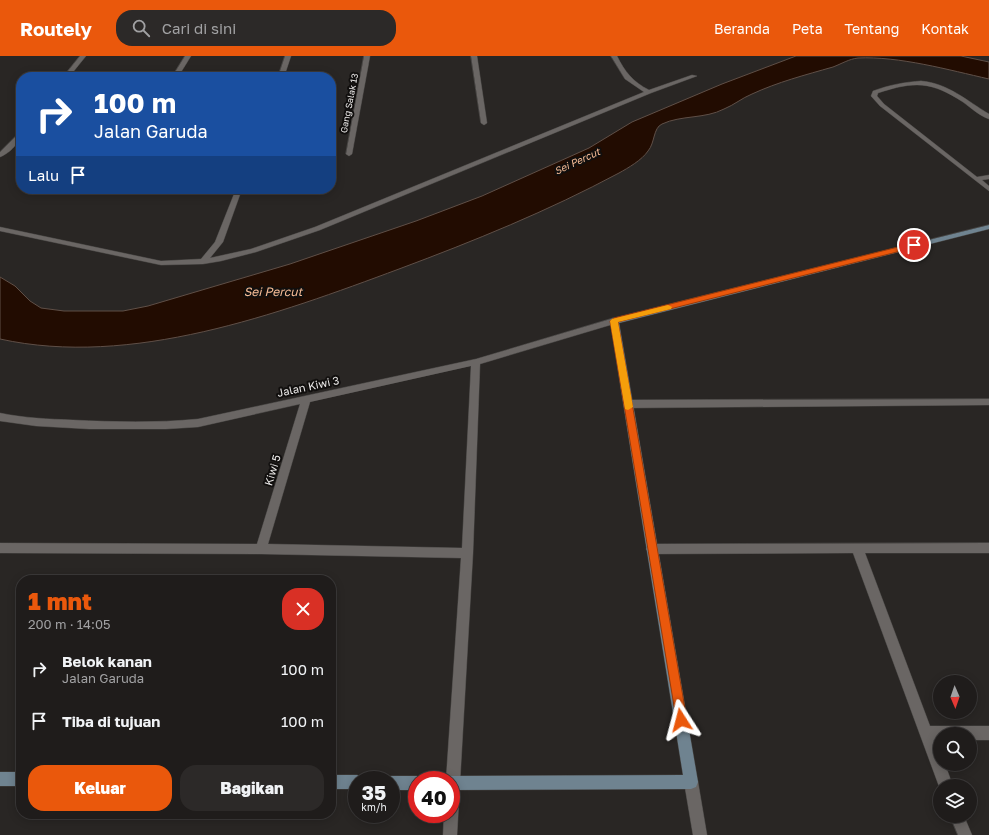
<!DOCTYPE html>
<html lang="id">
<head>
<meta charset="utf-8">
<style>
	:root { --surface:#1f1c1b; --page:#2c2928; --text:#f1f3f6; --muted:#a1a1a3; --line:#3c3a3a; --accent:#ea580c }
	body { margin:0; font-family:"Golos Text",sans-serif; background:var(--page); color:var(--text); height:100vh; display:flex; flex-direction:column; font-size:15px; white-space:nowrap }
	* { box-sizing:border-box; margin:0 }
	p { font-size:13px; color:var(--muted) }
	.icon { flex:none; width:22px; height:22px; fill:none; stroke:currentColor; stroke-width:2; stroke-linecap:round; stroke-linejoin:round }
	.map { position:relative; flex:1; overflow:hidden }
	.side { position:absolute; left:16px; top:519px; width:320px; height:244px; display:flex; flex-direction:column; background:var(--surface); border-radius:16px; box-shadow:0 2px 10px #0003,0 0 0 1px var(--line) }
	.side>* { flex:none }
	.top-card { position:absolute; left:16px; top:16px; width:320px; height:122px; border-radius:16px; box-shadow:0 2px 10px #0003,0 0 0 1px var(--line); background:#1a4fa0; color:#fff; overflow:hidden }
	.needle { width:26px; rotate:178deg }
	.fabs { position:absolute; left:933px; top:619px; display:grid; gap:8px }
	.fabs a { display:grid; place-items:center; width:44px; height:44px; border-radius:50%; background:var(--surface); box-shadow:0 2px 10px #0003,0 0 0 1px var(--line); font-size:20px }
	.speed { position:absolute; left:348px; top:715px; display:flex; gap:8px; font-size:20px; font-weight:700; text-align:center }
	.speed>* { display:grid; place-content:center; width:52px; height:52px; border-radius:50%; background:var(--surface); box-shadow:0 2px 10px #0003,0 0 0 1px var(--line); line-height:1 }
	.speed small { font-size:10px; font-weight:400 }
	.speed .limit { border:6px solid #d22; background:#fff; color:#111 }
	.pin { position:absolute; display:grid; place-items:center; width:34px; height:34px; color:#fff; margin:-17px; border:2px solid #fff; border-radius:50%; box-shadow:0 1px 4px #0007 }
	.me { position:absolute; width:44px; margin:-22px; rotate:351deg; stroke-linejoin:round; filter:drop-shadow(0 0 3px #0008) }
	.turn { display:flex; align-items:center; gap:14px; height:84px; padding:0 12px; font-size:18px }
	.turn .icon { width:52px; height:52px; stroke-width:2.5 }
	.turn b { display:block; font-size:28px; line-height:34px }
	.then { display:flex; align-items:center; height:38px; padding:0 12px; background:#0003; gap:8px; font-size:15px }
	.round { display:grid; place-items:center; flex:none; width:42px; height:42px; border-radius:16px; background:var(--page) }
	.overview { display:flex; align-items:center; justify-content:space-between; height:68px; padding:0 12px }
	h1 { font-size:24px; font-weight:800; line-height:30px; color:var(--accent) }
	.button { display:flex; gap:8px; margin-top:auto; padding:8px 12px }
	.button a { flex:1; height:46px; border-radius:16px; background:var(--accent); color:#fff; font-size:16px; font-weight:800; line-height:46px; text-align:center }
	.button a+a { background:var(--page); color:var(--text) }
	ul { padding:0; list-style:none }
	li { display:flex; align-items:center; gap:12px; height:52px; padding:0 12px }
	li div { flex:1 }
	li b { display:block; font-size:15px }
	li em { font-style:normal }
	header { display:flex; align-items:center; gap:24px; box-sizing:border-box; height:56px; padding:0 20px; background:var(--accent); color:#fff }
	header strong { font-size:19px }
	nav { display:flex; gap:22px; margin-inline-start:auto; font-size:14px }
	.search { width:280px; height:36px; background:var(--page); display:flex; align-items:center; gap:10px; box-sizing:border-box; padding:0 14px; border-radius:16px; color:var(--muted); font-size:15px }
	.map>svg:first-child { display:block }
	.water { fill:#220c01; stroke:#5f4f47 }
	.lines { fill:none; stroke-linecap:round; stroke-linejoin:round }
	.lane-casing { stroke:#464442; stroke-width:1 }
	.street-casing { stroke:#464442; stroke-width:1 }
	.secondary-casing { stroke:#464442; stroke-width:1 }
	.lane { fill:#6a6664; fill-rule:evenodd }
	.street { fill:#6a6664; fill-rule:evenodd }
	.secondary { fill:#6f8390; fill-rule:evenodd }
	.route { fill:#ea580c; stroke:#983908 }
	.slow { fill:#f59e0b }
	.labels { text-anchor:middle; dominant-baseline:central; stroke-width:4; stroke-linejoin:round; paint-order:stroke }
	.far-street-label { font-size:9px; fill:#eceae9; stroke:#110f0e }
	.far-water-label { font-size:10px; font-style:italic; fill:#f8bd97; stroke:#110f0e }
	.street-label { font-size:11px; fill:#eceae9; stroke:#110f0e }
	.water-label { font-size:12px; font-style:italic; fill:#f8bd97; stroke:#110f0e }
</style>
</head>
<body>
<header>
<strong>Routely</strong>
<div class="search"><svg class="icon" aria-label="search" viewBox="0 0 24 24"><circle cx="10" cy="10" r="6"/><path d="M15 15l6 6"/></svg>Cari di sini</div>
<nav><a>Beranda</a><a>Peta</a><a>Tentang</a><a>Kontak</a></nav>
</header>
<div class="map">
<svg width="989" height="779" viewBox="0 0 989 779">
	<rect width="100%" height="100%" fill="#292624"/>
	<path class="water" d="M796,0h165l28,6v17c-40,-9 -90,-23 -131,-21 -9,1 -17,6 -25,9 -28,8 -55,15 -81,27 -10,4 -18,11 -28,15 -19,10 -43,6 -62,15 -9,4 -7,19 -14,27 -6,9 -20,17 -29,22 -71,38 -145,68 -220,96 -121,45 -268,99 -399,70v-62l15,9 15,15 11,7 23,3h59l25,-5 142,-42 126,-43 66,-25 107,-48 43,-26 90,-38z"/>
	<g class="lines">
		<defs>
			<path id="lane" d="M921,25c27,2 46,20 68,33v5c-9,-3 -18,-11 -26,-17 -32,-21 -49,-21 -85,-9l-1,3 7,8 93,73 12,-2v4l-7,1 7,6v5l-109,-85 -9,-10 2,-5c16,-6 32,-9 48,-10z"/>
			<g id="street">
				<polygon points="80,0 86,0 69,21 63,21"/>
				<polygon points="185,0 191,0 178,21 172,21"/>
				<polygon points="285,0 291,0 284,21 278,21"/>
				<polygon points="364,0 370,0 352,98 349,100 346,98"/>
				<polygon points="471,0 477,0 487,67 484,69 481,67"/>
				<path d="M611,0h6c8,16 16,26 32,34l43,-15 5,1 -46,17 -331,137 -64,22 -35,9 -18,3 -42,1 -161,-34v-4l161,34 40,-2 14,-17 21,-53h6l-19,53 -13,16 41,-9 64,-22 329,-135 -19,-13z"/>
				<path d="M21,75c0,11 -11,22 -21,26v-5z"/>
				<polygon points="90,133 97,133 90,138 87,136"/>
				<path d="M614,262l4,3 -1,2 -137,41 -7,189 -16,282h-14l1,-21h7v-34h-5l15,-222 -200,-4 -261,-1v-10l257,1 43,-140 -102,23 -32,2h-77l-53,-3 -36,-5v-8c24,5 48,6 73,7 42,2 83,3 125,-1l278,-60zM471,310l-9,182 -194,-4 42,-142z"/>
				<polygon points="989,343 989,349 628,352 623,348 628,344"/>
				<polygon points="989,487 989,497 865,497 930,670 989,670 989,684 970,684 970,678 940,678 940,684 935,684 940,696 940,708 945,708 953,730 940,730 940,733 853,497 652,498 648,496 646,493 648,490 652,488"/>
				<polygon points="691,719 696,721 698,726 707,779 693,779 684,726 686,721"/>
				<polygon points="950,760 964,760 972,779 958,779"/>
			</g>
			<g id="secondary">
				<polygon points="989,169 989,173 619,267 698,726 696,731 691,733 451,734 451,724 445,724 451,720 683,719 610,265 611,263"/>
				<rect x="0" y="716" width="21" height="14"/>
				<polygon points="331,719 357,719 362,721 363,724 357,724 357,733 331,733"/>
				<polygon points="391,720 417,720 423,724 417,724 417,734 391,734 391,724 385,724"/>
			</g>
		</defs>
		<use href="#lane" class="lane-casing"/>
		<use href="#street" class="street-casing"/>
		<use href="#secondary" class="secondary-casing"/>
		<use href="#lane" class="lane"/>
		<use href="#street" class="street"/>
		<use href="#secondary" class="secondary"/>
	</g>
	<polygon class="route" points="914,187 918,189 917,191 618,266 687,664 685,668 681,670 677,668 610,265 614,262"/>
	<polygon class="slow" points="668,249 672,251 671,253 618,266 633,351 628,354 625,353 610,265 612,263"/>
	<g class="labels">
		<g class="far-street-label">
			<text transform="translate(349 47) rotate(-79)">Gang Salak 13</text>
		</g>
		<g class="far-water-label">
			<text transform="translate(577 105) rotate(-25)">Sei Percut</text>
		</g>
		<g class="street-label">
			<text transform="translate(308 330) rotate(-12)">Jalan Kiwi 3</text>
			<text transform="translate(272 414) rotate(-73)">Kiwi 5</text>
		</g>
		<g class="water-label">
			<text x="273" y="235">Sei Percut</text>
		</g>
	</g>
</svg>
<div class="fabs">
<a><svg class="needle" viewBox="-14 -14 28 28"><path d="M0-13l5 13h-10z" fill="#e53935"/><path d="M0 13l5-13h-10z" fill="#a1a1a3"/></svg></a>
<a><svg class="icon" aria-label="search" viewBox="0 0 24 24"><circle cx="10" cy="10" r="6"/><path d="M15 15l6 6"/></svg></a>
<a><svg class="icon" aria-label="layers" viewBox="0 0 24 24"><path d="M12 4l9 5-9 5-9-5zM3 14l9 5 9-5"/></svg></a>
</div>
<div class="speed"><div>35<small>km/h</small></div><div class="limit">40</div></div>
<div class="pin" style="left:914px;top:189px;background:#d93025"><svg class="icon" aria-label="arrive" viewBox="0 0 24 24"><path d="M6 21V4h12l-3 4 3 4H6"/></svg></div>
<svg class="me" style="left:681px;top:664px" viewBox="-20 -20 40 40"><path d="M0-17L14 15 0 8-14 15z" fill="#ea580c" stroke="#fff" stroke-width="4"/></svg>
<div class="top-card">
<div class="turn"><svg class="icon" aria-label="right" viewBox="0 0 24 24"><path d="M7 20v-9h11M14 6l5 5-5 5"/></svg><div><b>100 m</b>Jalan Garuda</div></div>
<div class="then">Lalu<svg class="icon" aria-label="arrive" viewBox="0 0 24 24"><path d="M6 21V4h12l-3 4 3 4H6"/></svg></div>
</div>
<section class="side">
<div class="overview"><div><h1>1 mnt</h1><p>200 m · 14:05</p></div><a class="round" style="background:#d93025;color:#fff"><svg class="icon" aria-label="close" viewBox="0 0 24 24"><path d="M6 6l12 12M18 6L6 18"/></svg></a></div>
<ul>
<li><svg class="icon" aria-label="right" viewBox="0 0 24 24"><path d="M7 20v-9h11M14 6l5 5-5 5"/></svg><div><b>Belok kanan</b><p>Jalan Garuda</p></div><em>100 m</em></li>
<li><svg class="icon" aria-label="arrive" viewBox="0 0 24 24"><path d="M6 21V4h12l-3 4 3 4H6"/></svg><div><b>Tiba di tujuan</b></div><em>100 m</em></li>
</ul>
<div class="button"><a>Keluar</a><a>Bagikan</a></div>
</section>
</div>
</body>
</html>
